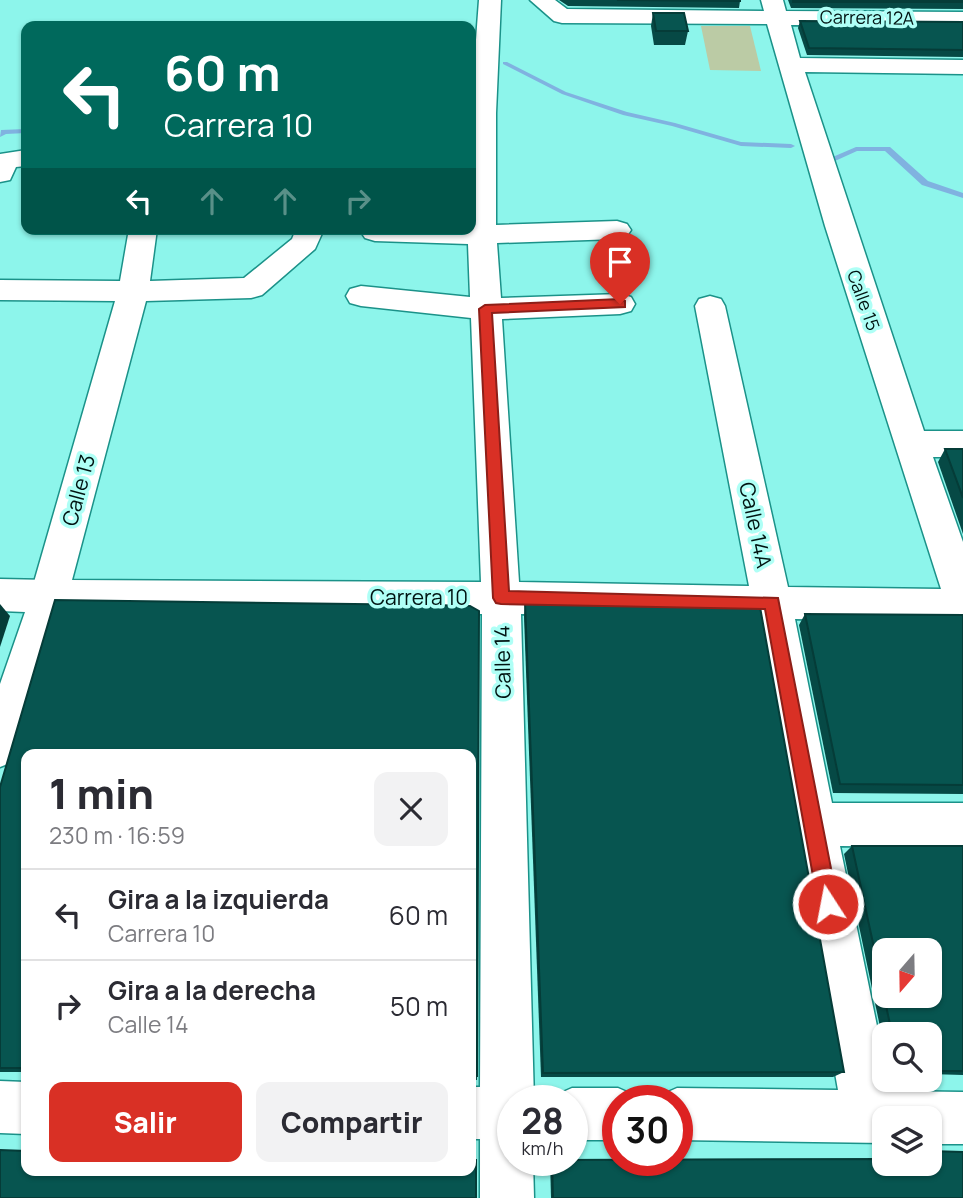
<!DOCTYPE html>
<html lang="es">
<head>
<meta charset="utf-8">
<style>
	:root { --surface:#fff; --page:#f2f2f3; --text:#2b2b33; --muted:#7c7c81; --line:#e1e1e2; --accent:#d93025 }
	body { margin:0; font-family:Manrope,sans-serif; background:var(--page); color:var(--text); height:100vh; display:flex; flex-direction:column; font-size:26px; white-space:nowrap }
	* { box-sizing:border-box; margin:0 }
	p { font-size:23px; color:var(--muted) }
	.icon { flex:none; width:38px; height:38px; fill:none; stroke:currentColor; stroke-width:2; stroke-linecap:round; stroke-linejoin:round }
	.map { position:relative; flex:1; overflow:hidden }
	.details { position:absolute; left:21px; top:749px; width:455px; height:427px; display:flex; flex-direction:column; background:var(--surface); border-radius:14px; box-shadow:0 2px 5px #0004 }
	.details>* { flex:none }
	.banner { position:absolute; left:21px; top:21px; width:455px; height:214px; border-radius:14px; box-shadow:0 2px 5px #0004; background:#00695c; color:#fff; overflow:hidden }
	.needle { width:46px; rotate:200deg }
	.fabs { position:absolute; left:872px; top:938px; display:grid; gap:14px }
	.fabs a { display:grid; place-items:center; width:70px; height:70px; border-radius:14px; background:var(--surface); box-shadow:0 2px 5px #0004; font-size:35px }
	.speed { position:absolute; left:497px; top:1085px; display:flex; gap:14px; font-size:35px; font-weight:700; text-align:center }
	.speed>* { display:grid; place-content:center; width:91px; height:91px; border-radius:50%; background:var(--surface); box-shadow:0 2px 5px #0004; line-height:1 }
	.speed small { font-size:18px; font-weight:400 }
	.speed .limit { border:10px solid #d22; background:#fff; color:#111 }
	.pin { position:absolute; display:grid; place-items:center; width:60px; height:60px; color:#fff; margin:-72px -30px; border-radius:50% 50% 50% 0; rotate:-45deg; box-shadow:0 0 7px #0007 }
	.pin .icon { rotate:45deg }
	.me { position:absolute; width:77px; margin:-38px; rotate:349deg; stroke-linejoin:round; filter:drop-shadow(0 0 5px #0008) }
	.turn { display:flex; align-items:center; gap:24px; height:147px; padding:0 28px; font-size:32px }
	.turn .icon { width:91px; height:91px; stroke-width:2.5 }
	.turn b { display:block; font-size:49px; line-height:60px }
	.lanes { display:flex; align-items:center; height:66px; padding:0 28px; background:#0003; justify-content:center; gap:35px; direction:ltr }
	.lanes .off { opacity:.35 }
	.round { display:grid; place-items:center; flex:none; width:74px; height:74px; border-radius:14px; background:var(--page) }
	.head { display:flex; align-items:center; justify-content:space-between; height:119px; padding:0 28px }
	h1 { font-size:42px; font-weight:800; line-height:52px }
	.cta { display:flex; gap:14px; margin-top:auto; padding:14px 28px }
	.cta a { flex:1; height:80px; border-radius:14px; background:var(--accent); color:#fff; font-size:28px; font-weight:800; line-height:80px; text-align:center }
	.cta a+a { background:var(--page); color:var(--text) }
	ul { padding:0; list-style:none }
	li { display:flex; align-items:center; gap:21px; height:91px; padding:0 28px; border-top:2px solid var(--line) }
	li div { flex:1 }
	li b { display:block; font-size:26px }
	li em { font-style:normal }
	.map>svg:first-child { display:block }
	.green { fill:#bbcba5 }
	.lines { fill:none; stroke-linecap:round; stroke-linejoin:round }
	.stream { fill:#80b2e0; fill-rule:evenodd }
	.minor-casing { stroke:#1b9289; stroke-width:3 }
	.secondary-casing { stroke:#1b9289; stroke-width:3 }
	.minor { fill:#fff; fill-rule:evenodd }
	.secondary { fill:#fff; fill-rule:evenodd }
	.wall { fill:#064945 }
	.shaded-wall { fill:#053c38 }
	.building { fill:#075550; stroke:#053c38; stroke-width:2 }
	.route { fill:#d93025; stroke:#8d1f18; stroke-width:2 }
	.labels { text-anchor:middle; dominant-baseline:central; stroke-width:7; stroke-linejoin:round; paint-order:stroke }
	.far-street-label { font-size:18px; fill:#001311; stroke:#affff6 }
	.street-label { font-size:21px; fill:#001311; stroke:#affff6 }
</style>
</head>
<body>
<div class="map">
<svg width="963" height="1198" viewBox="0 0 963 1198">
	<rect width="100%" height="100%" fill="#8df5eb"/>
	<polygon class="green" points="701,26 750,26 761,71 710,70"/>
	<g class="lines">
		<g class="stream">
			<polygon points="503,62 507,62 566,92 627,112 675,123 741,142 791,144 795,146 791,148 741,146 672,126 623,115 562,94 503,64"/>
			<polygon points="26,129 26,133 6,134 0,137 1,130"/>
			<polygon points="856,147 890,147 928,181 963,193 963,198 922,185 885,151 857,151 835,161 828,159"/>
		</g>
		<defs>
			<g id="minor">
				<polygon points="479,0 501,0 496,113 496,225 617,221 627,224 631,230 627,236 617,239 497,243 501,298 620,294 631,297 635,304 631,311 620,314 502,319 519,582 749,586 695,306 699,299 710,296 721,299 725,306 788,587 941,589 825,226 767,24 562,23 554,21 530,0 555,0 567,9 764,11 761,0 783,0 786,11 963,12 963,26 791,25 800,58 963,60 963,74 805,72 924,431 963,431 963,457 933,457 963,542 963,622 795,619 832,803 963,803 963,847 840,846 884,1060 884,1080 888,1080 890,1091 963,1092 963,1144 929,1144 929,1118 884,1118 884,1143 677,1140 677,1101 656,1101 659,1096 677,1088 838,1090 755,619 521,614 534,1101 513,1101 513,1160 533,1160 534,1198 480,1198 480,1139 471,1139 471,1087 480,1087 482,614 49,612 35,607 30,596 115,301 0,300 0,280 120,281 129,229 157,229 150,281 244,278 292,239 296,229 324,229 315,249 262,295 251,298 146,301 72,580 481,582 471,318 361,306 350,303 346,296 350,289 361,286 470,297 468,244 375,241 365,238 361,232 362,229 471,229 471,106"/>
				<polygon points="26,150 26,166 16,167 10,180 0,182 0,154"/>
				<polygon points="0,1081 26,1082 26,1134 0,1133"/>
				<polygon points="572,1088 618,1088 636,1096 639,1101 618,1101 618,1140 572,1140 572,1101 551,1101 554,1096"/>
			</g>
			<polygon id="secondary" points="0,579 49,580 63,585 68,596 21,747 15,761 0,767 0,684 25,612 0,611"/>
		</defs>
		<use href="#minor" class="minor-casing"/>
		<use href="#secondary" class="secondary-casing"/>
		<use href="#minor" class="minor"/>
		<use href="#secondary" class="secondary"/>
	</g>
	<g class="wall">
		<polygon points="559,0 740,0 740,1 739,8 568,6"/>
		<polygon points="788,0 963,0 963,9 791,8"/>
		<polygon points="653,13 688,31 685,45 654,45 651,26"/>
		<polygon points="800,21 963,22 963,57 807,55 798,28"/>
		<polygon points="945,449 963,449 963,534 938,462"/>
		<polygon points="55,600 433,605 470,606 479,611 477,1080 471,1080 471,754 26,754 26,1072 0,1072 0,787"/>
		<polygon points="525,602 844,1072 833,1077 541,1077 524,617"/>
		<polygon points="805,614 963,615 963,794 833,793 799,625"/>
		<polygon points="852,846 963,846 963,1075 929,1074 929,1034 884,1034 884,1046 844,854"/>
		<polygon points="551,1160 572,1160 963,1198 551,1198 550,1161"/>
	</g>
	<polygon class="shaded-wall" points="0,604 10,616 0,647"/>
	<g class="building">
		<polygon points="617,0 740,0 740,1"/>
		<rect x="793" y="0" width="170" height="2"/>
		<polygon points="653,13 684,13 688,31 656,31"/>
		<polygon points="800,21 963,22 963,50 809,48"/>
		<polygon points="945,449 963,449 963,498"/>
		<polygon points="55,600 433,605 470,606 479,611 477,1076 471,1076 471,754 26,754 26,1068 0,1068 0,787"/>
		<polygon points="525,602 760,607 844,1072 543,1073"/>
		<polygon points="805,614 963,615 963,785 840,784"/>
		<polygon points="852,846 963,846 963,1071 929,1071 929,1034 892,1034 884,996 929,996 929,950 884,950 884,994"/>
		<polygon points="0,1150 26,1151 26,1171 471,1171 471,1160 476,1160 476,1198 0,1198"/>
		<polygon points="929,1151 963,1152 963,1198 553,1198 552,1160 884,1159 884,1164 929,1164"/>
	</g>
	<polygon class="route" points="620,299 625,301 625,307 492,313 509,591 778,598 838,904 835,910 828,913 821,910 818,904 765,609 501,604 496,603 493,598 479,309 485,305"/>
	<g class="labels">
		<g class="far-street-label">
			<text transform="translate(867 17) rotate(1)">Carrera 12A</text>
			<text transform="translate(864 300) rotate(70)">Calle 15</text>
		</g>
		<g class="street-label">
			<text transform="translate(78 490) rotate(-75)">Calle 13</text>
			<text transform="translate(756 525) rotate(78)">Calle 14A</text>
			<text x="419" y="597">Carrera 10</text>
			<text transform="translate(502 662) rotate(-91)">Calle 14</text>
		</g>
	</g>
</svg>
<div class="fabs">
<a><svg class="needle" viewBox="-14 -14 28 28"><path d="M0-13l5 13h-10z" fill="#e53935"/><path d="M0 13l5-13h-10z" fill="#7c7c81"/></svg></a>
<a><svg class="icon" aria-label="search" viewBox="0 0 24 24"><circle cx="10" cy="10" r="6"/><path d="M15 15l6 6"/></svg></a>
<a><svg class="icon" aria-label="layers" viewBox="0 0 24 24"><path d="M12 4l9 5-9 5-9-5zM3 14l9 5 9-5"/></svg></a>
</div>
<div class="speed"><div>28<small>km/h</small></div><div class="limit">30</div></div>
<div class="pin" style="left:620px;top:304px;background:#d93025"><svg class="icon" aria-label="arrive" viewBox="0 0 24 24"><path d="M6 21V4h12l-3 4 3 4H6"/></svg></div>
<svg class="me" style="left:828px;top:904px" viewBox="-20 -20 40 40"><circle r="17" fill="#d93025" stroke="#fff" stroke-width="3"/><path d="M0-11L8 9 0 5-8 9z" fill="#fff"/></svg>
<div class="banner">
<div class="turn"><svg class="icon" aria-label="left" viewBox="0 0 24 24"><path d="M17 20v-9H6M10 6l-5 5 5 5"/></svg><div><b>60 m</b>Carrera 10</div></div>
<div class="lanes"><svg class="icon" aria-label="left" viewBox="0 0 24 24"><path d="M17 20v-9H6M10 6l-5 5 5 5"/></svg><svg class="icon off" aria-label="ahead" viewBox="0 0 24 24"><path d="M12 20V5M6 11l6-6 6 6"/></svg><svg class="icon off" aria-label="ahead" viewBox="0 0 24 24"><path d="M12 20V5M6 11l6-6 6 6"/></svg><svg class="icon off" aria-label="right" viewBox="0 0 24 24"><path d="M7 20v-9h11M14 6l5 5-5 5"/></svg></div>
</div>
<section class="details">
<div class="head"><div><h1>1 min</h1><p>230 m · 16:59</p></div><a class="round"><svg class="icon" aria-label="close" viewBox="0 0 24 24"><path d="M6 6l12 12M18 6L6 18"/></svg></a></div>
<ul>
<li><svg class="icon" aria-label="left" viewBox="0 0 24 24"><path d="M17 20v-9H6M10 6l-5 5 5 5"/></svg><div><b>Gira a la izquierda</b><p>Carrera 10</p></div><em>60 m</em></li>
<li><svg class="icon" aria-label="right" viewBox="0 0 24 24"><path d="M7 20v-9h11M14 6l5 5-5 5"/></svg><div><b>Gira a la derecha</b><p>Calle 14</p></div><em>50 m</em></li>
</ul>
<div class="cta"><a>Salir</a><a>Compartir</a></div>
</section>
</div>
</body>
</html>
